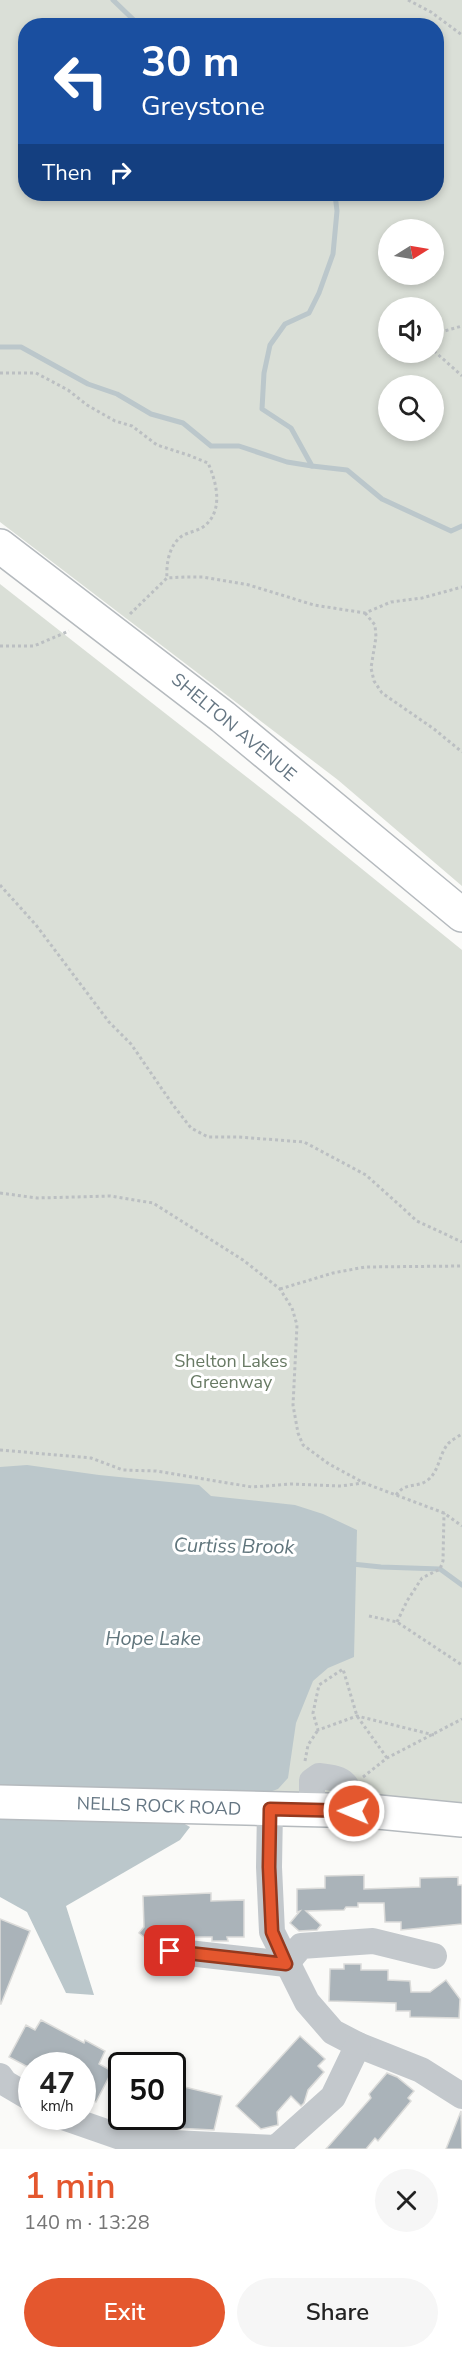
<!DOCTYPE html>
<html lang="en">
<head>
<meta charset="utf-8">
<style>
	:root { --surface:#fff; --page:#f6f6f6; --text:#222; --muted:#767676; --accent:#e4572e }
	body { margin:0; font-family:"Nunito Sans",sans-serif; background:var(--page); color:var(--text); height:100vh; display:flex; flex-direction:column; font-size:22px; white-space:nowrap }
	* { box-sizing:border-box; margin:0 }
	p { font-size:20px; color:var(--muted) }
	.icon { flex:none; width:33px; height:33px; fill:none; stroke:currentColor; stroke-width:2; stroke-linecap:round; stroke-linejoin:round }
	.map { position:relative; height:2149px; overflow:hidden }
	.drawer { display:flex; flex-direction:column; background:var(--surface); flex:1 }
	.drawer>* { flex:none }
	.hud { position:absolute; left:18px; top:18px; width:426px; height:183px; border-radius:24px; box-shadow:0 3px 9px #0003; background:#1a4fa0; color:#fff; overflow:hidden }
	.needle { width:39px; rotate:79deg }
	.fabs { position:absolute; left:378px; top:219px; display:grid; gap:12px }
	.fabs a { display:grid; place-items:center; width:66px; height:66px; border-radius:50%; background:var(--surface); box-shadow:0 3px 9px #0003; font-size:30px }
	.speed { position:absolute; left:18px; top:2052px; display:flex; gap:12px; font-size:30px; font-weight:700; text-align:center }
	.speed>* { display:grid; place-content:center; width:78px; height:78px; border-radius:50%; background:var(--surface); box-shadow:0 3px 9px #0003; line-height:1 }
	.speed small { font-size:15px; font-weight:400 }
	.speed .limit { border:3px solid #111; border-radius:9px; background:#fff; color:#111 }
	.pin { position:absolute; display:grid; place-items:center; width:51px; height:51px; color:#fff; margin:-26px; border-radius:12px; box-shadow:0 3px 9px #0006 }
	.me { position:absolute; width:66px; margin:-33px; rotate:271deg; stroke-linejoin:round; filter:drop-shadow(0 0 4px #0008) }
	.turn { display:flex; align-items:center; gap:21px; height:126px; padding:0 24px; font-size:27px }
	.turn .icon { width:78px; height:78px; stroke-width:2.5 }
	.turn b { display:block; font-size:42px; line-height:51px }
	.then { display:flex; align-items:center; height:57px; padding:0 24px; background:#0003; gap:12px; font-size:22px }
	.round { display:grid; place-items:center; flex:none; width:63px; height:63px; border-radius:32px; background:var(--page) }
	.head { display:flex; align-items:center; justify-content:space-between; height:102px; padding:0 24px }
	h1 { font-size:36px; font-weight:600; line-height:45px; color:var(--accent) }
	.cta { display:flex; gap:12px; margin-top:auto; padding:12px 24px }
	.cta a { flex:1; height:69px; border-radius:36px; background:var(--accent); color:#fff; font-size:24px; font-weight:600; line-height:69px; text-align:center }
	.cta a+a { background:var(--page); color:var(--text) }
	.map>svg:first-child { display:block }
	.green { fill:#dadfd7; fill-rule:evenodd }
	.water { fill:#bbc7cb }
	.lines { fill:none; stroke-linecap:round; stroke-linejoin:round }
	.stream { stroke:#bbc7cb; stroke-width:5 }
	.building { fill:#aab3b9; stroke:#dcdcda; stroke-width:1.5 }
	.major-casing { stroke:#b5babe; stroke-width:36 }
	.path { stroke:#bbbfc2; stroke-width:3; stroke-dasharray:3 3; stroke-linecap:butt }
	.minor { stroke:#c3c8cc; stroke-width:26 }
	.major { stroke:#fff; stroke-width:33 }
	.route-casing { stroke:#94391e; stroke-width:15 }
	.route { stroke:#e4572e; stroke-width:10 }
	.labels { text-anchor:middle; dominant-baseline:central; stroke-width:6; stroke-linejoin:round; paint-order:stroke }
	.street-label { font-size:18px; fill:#657683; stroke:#fff }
	.park-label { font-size:18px; fill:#687a64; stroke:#fff }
	.water-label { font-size:20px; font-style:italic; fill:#60757c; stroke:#fff }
</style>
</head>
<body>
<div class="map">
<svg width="462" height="2149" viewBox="0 0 462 2149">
	<rect width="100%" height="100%" fill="#fafaf8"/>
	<g class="green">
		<path d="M0,0h462v886l-124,-106 -338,-258zM26,26h410v168h-410zM388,230h46v44h-46zM388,308h46v44h-46zM388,386h46v44h-46z"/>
		<polygon points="0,584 299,818 462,950 462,1809 0,1793"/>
	</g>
	<g class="water">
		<polygon points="27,1465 99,1475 199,1485 211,1496 295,1505 323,1514 357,1530 354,1657 328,1668 313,1681 296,1723 288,1778 278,1789 261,1795 0,1788 0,1467"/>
		<polygon points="0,1814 176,1819 190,1827 180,1840 66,1906 94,1995 66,1993 27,1912 0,1897"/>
	</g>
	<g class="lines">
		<g class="stream">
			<polyline points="113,0 140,26"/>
			<polyline points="335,194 337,211 333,254 319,293 309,313 285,324 270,345 264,373 262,409 291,428 312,466 347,470 382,499 451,531 462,526"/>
			<polyline points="0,347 21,347 88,384 117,394 151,414 183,423 211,446 239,446 287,462 312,466"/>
			<polyline points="352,1564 381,1567 440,1569 462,1585"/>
		</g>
	</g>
	<g class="building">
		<polygon points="364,1875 364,1889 420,1887 420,1878 458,1877 458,1885 462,1885 462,1924 401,1930 401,1922 385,1922 384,1903 358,1903 358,1907 346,1907 344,1910 306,1911 321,1925 317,1930 299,1931 290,1923 300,1911 297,1912 297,1889 325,1888 325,1876"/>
		<polygon points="211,1893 211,1901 244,1900 244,1937 227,1937 228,1941 212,1941 212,1937 191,1937 191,1933 164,1933 154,1945 139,1933 144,1927 143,1896"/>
		<polygon points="0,1919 30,1931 1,2004 0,2004"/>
		<polygon points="344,1964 361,1964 361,1970 388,1970 388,1980 410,1981 411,1992 430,1992 446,1980 460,1999 459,2018 410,2017 410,2011 396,2011 396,2003 329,2001 330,1969 344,1969"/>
		<polygon points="41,2020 84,2043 85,2040 105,2051 99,2064 112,2071 96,2102 82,2095 82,2066 26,2066 9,2057 26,2025 35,2030"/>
		<polygon points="300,2036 325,2059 318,2066 324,2072 308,2090 304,2103 301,2106 291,2096 277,2112 278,2125 261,2129 236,2106"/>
		<polygon points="387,2073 397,2077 414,2091 408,2098 411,2101 378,2141 375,2138 366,2149 326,2149 371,2098 369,2094"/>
		<polygon points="172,2084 222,2096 214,2130 154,2127 132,2121 133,2116 172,2116"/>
		<polygon points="461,2111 462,2149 446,2149"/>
	</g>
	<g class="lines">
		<defs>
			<g id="major">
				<polyline points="0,546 223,717 462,915"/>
				<polyline points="0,1802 368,1811 462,1820"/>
			</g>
		</defs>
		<use href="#major" class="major-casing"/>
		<g class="path">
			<polyline points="408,0 431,12 462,35"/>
			<polyline points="434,334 462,326"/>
			<polyline points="434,351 462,376"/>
			<path d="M0,373h36l32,17 19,15 28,16 17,5 25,19 31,10 20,8c9,20 16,49 -5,64 -6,4 -14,5 -21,9 -13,9 -16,28 -15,42"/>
			<polyline points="365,613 375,625 376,637 371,668 374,681 382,693 434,729 462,752"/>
			<polyline points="130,614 167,578 185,577 203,577 249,585 314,605 365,613 391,602 422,598 462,587"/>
			<polyline points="0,646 34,646 69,631"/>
			<polyline points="0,885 36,925 109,1022 131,1044 173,1105 191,1128 208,1137 238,1137 304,1142 366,1175 417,1221 462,1242"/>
			<polyline points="0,1193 37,1198 110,1196 153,1203 243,1260 280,1289 292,1308 297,1325 293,1405 298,1433 303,1445 329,1464 364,1483 444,1513 462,1526"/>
			<polyline points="280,1289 333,1273 365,1267 462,1266"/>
			<polyline points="0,1450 91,1458 123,1470 156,1471 252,1487 291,1484 341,1486 363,1483"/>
			<path d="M396,1495c10,-14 22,-6 33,-16 10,-9 10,-23 18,-34 3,-4 10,-8 15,-11"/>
			<polyline points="369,1616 397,1622 462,1665"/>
			<polyline points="397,1622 407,1601 422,1578 440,1569 443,1561 444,1513"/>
			<polyline points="387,1758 357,1716 343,1669 319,1685 313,1713 318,1730 357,1716 434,1735"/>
			<polyline points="305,1761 308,1745 318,1730"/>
			<polyline points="363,1777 387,1758 462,1719"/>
		</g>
		<g class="minor">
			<polyline points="270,1809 269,1867 272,1932 307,2002 333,2032 358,2045 421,2070 462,2096"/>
			<path d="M312,1810v-29l7,-5c29,3 29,8 35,35"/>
			<polyline points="170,1951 286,1964 301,1946 373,1941 434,1956"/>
			<polyline points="0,2076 5,2083 32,2099"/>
			<polyline points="60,2116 132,2141 276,2148 333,2097 358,2045"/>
		</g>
		<use href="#major" class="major"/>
	</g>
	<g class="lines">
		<defs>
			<polyline id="route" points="170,1951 286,1964 272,1932 269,1867 270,1809 354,1811"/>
		</defs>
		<use href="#route" class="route-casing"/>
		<use href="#route" class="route"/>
	</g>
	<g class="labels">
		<g class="street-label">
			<text transform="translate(234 727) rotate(40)">SHELTON AVENUE</text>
			<text transform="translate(159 1806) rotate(2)">NELLS ROCK ROAD</text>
		</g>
		<g class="park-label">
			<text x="231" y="1361">Shelton Lakes<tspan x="231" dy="21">Greenway</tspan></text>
		</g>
		<g class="water-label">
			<text transform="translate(234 1546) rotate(1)">Curtiss Brook</text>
			<text x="153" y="1638">Hope Lake</text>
		</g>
	</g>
</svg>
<div class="fabs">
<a><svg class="needle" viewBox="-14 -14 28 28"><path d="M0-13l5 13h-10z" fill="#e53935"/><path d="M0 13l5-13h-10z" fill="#767676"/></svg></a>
<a><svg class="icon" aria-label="sound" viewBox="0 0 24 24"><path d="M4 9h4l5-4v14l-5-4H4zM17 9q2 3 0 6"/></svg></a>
<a><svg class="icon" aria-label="search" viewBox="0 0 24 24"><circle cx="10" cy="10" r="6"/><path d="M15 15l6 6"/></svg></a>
</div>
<div class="speed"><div>47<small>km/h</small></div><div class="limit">50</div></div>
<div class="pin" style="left:170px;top:1951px;background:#d93025"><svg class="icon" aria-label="arrive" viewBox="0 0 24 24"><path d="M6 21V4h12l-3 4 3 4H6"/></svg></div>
<svg class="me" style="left:354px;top:1811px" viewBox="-20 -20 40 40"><circle r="17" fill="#e4572e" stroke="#fff" stroke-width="3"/><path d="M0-11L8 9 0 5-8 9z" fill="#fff"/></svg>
<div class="hud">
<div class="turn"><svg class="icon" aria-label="left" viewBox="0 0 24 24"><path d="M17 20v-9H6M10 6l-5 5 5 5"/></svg><div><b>30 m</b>Greystone</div></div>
<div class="then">Then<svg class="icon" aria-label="right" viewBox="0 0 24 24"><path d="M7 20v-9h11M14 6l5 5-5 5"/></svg></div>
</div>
</div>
<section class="drawer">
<div class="head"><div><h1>1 min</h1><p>140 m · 13:28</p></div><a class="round"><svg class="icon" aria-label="close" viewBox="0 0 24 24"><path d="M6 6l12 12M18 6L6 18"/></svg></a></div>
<div class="cta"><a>Exit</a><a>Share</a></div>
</section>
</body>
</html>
